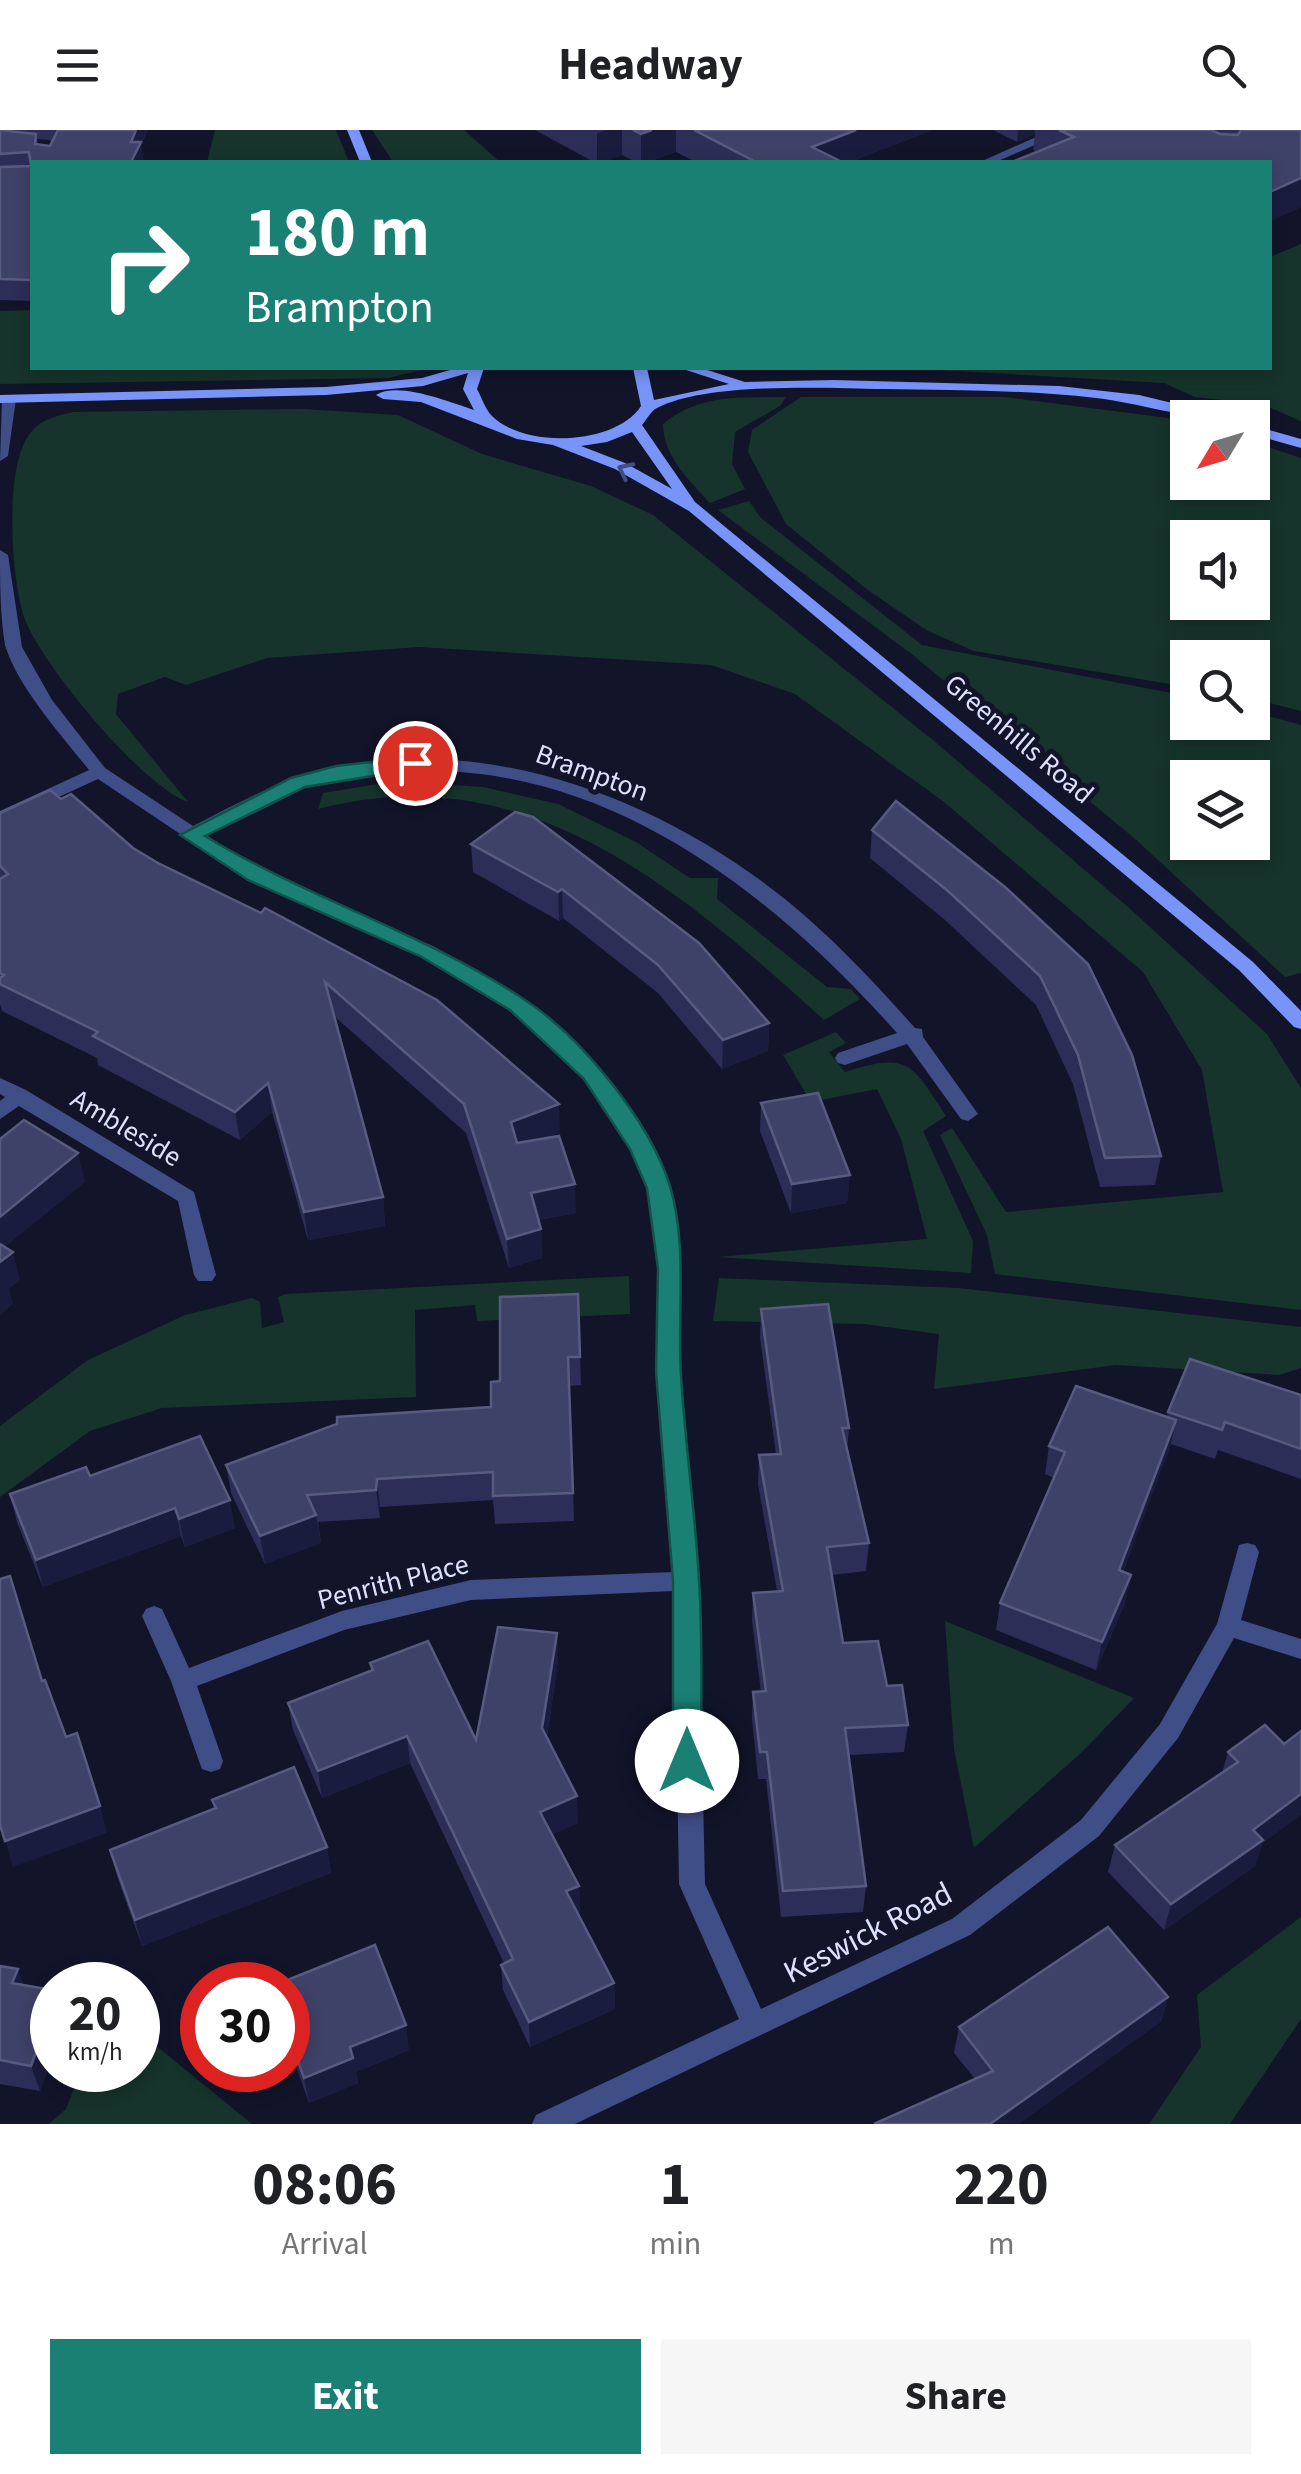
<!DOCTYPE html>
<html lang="en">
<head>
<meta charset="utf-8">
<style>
	:root { --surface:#fff; --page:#f6f6f6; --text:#202124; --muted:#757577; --accent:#1a8073 }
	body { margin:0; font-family:"Source Sans 3",sans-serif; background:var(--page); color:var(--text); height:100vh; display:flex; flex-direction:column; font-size:38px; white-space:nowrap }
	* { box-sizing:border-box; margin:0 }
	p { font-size:32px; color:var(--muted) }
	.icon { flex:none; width:55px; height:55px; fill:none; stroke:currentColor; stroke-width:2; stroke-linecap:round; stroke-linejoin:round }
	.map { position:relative; height:1994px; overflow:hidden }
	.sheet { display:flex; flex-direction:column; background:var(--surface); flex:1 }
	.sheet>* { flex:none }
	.banner { position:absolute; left:30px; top:30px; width:1242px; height:210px; border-radius:0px; box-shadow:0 5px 15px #0003; background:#1a8073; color:#fff; overflow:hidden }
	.needle { width:65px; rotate:232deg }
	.controls { position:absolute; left:1170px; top:270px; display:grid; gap:20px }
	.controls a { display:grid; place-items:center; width:100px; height:100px; border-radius:0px; background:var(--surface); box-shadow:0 5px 15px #0003; font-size:50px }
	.speed { position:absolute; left:30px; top:1832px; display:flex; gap:20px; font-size:50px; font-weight:700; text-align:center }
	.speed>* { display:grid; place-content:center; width:130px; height:130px; border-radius:50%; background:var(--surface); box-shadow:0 5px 15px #0003; line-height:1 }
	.speed small { font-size:25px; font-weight:400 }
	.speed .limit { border:15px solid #d22; background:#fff; color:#111 }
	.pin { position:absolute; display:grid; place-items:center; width:85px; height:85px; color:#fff; margin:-42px; border:5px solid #fff; border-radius:50%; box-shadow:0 2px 10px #0007 }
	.me { position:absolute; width:110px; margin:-55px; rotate:0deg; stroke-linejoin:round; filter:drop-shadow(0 0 8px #0008) }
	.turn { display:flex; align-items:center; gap:35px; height:210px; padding:0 50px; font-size:45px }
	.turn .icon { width:130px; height:130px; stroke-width:2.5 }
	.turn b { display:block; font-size:70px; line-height:85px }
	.eta { display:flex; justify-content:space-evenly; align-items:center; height:170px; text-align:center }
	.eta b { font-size:60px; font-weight:700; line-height:70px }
	.cta { display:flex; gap:20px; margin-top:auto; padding:20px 50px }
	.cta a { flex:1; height:115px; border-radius:0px; background:var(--accent); color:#fff; font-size:40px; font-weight:700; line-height:115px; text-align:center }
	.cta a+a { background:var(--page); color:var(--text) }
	header { display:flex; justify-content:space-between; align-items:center; height:130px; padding:0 50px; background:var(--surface); font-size:45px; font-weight:700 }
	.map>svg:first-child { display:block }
	.green { fill:#16342b; fill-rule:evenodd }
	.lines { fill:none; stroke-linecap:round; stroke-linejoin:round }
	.street { fill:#404e87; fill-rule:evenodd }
	.secondary { fill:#7994f9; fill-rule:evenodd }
	.wall { fill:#2c2e57; fill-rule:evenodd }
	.shaded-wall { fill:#1a1c3d }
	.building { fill:#3f4268; stroke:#585b80; stroke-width:2.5 }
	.oneway { stroke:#404e87 }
	.route { fill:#1a8073; stroke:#11534b; stroke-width:2.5 }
	.labels { text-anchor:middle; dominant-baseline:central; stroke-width:10; stroke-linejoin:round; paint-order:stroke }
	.street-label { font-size:28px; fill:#dde1fd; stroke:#12142a }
	.near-street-label { font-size:32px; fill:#dde1fd; stroke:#12142a }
</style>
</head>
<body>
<header><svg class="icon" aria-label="menu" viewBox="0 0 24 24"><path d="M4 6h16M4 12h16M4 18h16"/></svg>Headway<svg class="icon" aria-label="search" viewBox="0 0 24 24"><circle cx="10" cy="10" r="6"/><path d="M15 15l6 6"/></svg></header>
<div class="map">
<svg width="1301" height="1994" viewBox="0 0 1301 1994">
	<rect width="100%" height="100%" fill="#12142a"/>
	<g class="green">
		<polygon points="215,0 336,0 349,32 207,32"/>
		<polygon points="372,0 464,0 500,32 393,32"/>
		<polygon points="1301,114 1301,291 1261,274 1195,267 1164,253 940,240 734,238 1270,238 1270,127"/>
		<polygon points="32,180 32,238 430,238 388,248 0,254 0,181"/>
		<path d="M786,267l-6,9 -45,26 -3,32 13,25 -35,14c-21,-23 -47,-47 -47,-79 37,-31 78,-26 123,-27z"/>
		<path d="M801,267h204l163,21 19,6 1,58h64l1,-40 48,16v253l-48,-12 -1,-41h-64l-1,29 -213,-36 -46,-20 -59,-40 -83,-67 -38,-72 4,-22zM1188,408h64v64h-64z"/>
		<path d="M303,279l95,6 84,39 109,32 62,29 281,226 194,166 139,127 34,54v222l-306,-36 -8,-39 -47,-100 12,-7 54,84 217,-20 -21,-122 -59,-98 -199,-170 -149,-108 -84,-29 -292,-18 -152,11 -81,27 -21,-8 -47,17 -2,20 72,88c-45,-15 -148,-139 -164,-185 -13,-39 -21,-155 8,-186 12,-13 25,-15 41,-19z"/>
		<path d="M749,371l12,17 161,127 265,51 1,26h64l1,-10 48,13v248l-16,4 -151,-139 -220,-182 -196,-146zM1188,648h64v64h-64z"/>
		<path d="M396,651l87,6 75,17 78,38 54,36h28l-1,21 110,88 24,2 9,10 -36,21c-144,-130 -297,-266 -506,-211l5,-16z"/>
		<path d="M836,902l10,11 -17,9 16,20c64,-21 67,-8 101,44l-23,15 50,110 -2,32 -254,-16 210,-18 -26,-100 -24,-50 -66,13 -28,-47z"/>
		<polygon points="629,1146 630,1184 477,1191 475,1175 415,1180 416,1267 162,1278 90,1301 0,1367 0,1296 88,1230 185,1185 252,1168 260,1172 262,1198 284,1192 278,1167 286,1164"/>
		<polygon points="719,1148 958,1158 1301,1197 1301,1238 1279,1245 1116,1235 934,1259 939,1204 864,1194 713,1191"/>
		<polygon points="945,1491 1134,1568 1082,1622 974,1718 954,1619"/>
		<polygon points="1301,1787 1301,1889 1230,1994 1149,1994 1201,1917 1197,1865"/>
		<polygon points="138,1901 252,1994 49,1994 66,1979 81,1940 138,1940"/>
	</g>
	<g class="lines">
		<g class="street">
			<polygon points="1052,0 1069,0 996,32 980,32"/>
			<polygon points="9,265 16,269 8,326 0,331 2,269"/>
			<path d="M0,420l8,5 14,92 30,53 53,68 88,58c38,-20 76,-40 117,-52 166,-47 346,22 475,125 48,39 89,83 130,129l7,1 1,8 55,77 -10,7 -7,-2 -54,-75 -62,21 -7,-2 -3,-5 3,-5 59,-20c-128,-144 -302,-280 -507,-260 -22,2 -46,3 -67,9 -42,11 -80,32 -118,52l56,38 174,75 90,53 74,69 52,78 17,41 12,81v103l18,209 7,303 56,125 191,-90 129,-99 79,-96 57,-100 22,-79 8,-2 8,2 4,7 -18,68 60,19v20l-67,-21 -56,100 -79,98 -129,99 -395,189h-43l4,-9 203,-96 -60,-135 -5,-293 -203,9 -127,30 -147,56 26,75 -3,8 -9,3 -9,-3 -3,-8 -28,-80 -29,-65 4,-7 8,-3 8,3 27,59 153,-57 129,-31 203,-8 -16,-200v-103l-10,-81 -16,-39 -47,-70 -74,-69 -90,-55 -172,-75 -151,-101 -98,45v-13l89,-41c-27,-34 -72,-84 -84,-125 -5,-30 -5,-64 -5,-95z"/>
			<polygon points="0,948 26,960 194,1062 216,1145 212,1151 198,1151 194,1145 178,1071 19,976 0,989 0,971 5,967 0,964"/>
		</g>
		<g class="secondary">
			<polygon points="347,0 359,0 372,32 360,32"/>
			<path d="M457,238h27l-7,21c5,9 8,20 15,27 33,33 124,29 149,-10l-8,-38h14l7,32 75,-16 -49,-16h21l44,14 89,-2 225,6 80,9 83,20 2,3c-43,0 -85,-15 -128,-20 -70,-8 -141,-8 -213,-9 -57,-1 -176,-7 -226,19 -6,3 -10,11 -15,17l53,77 558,460 48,49v18l-7,-2 -55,-57 -550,-459 -74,-42 -62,-24 -36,-6 -96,-37 -38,-3 -7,-4c22,-14 73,7 98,15l-11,-21 5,-16 -45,13 -97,9 -326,8v-8l326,-8 96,-9zM632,302l40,57 -47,-26 -44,-17 26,-4z"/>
			<polygon points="1252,295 1301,309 1301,318 1252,304"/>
		</g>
	</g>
	<g class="wall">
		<path d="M0,0h148l-7,15 -109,17v139l-32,-1zM37,9l12,1 3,2 -2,4 -12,-2z"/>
		<polygon points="535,0 932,0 850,32 696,32 676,22 648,32 636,32 622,25 602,32 594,32"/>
		<polygon points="993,0 1301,0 1301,77 1270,91 1270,32 1038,22 1033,20 1035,4 1017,12"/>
		<polygon points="61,669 560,1002 546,1008 576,1083 538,1090 541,1099 542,1128 509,1138 466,1003 334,886 383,1067 385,1096 308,1110 272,982 240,1010 98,935 97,928 2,881 0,874 0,683"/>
		<polygon points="533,687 769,893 768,921 722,939 658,863 563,788 559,791 473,742 471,714"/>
		<polygon points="872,700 1005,757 1161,1026 1155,1055 1100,1057 1073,954 1036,875 945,790 870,728"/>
		<polygon points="761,973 850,1045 847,1073 791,1083 760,1001"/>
		<polygon points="578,1164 581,1255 570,1256 574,1391 495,1394 493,1370 380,1377 380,1388 318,1392 321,1413 265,1434 231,1363 226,1335 491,1277 500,1251"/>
		<polygon points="761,1179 849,1298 847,1320 869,1413 866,1441 832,1445 843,1513 887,1556 908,1595 904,1622 849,1625 866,1756 863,1782 781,1787 766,1649 758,1649 752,1589 753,1562 761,1562 752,1491 753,1463 777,1461 758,1354 759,1325 776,1324 760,1208"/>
		<polygon points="1301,1265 1301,1349 1218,1320 1215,1329 1171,1314 1123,1442 1131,1445 1125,1473 1096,1540 996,1500 1000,1473 1054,1348 1045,1344 1049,1316 1167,1287 1168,1282"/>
		<polygon points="90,1346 235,1398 185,1417 181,1406 43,1457 17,1392 10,1364"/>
		<polygon points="557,1503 558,1531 547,1607 578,1693 552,1704 579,1756 580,1782 578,1783 614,1853 615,1879 530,1917 503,1860 501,1835 504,1833 410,1633 322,1668 293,1600 288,1573 371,1540 370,1533 476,1610"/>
		<polygon points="1265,1595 1262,1714 1255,1736 1164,1800 1108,1742 1115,1715 1222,1643 1228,1622"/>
		<polygon points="212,1670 327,1717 331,1743 142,1816 117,1746 110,1720 214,1679"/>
		<polygon points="0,1836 23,1855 52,1860 52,1928 40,1961 0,1954"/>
		<polygon points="288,1855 409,1920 356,1942 358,1953 309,1973 288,1913"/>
		<polygon points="1168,1867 1161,1892 975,1949 954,1923 959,1897"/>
	</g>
	<g class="shaded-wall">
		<polygon points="136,0 148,0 141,15 144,32 131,32 131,12"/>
		<polygon points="606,0 622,0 622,25 602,32 597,32 597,3"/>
		<polygon points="652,0 676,0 676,22 648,32 641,32 641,4"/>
		<polygon points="856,0 932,0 850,32 811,32 812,17"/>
		<polygon points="1018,0 1035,0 1035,4 1017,12"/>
		<polygon points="1301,48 1301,77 1270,91 1270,62"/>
		<polygon points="562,759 563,788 559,791 558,762"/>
		<polygon points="769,893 768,921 722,939 723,910"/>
		<polygon points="268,953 272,982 240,1010 235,982"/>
		<polygon points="559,974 560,1002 513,1021 511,992"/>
		<polygon points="78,1023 85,1052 0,1121 0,1087"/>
		<polygon points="850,1045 847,1073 791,1083 792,1054"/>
		<polygon points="575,1054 576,1083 532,1091 531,1063"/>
		<polygon points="383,1067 385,1096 308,1110 304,1082"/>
		<polygon points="541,1099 542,1128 509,1138 507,1109"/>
		<polygon points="13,1122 20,1150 9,1159 13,1174 0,1185 0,1132"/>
		<polygon points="1176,1290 1170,1318 1113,1468 1119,1440"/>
		<polygon points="377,1349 380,1377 380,1388 376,1360"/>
		<polygon points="230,1370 235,1398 185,1417 179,1389"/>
		<polygon points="175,1378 181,1406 43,1457 36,1430"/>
		<polygon points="316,1385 321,1413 265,1434 260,1406"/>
		<polygon points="1131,1445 1125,1473 1096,1540 1102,1512"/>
		<polygon points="557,1503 558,1531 544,1625 542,1598"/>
		<polygon points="407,1606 410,1633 322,1668 318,1641"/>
		<polygon points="1301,1664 1301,1685 1262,1714 1255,1736 1164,1800 1171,1774 1253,1700"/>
		<polygon points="577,1666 578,1693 542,1708 540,1682"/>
		<polygon points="100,1676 107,1703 13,1737 5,1711"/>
		<polygon points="327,1717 331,1743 142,1816 135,1790"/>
		<polygon points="579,1756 580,1782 568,1787 566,1761"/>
		<polygon points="18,1839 27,1865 12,1853"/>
		<polygon points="614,1853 615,1879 530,1917 529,1892"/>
		<polygon points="1168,1867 1161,1892 1019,1994 990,1994"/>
		<polygon points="52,1879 52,1928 40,1961 31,1936"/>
		<polygon points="406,1895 409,1920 356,1942 358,1953 309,1973 304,1948 350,1917"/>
	</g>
	<g class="building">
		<polygon points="0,0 36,4 35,14 50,16 58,0 136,0 131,12 141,12 131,32 32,32 32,150 0,149 0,37 31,36 29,22 0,24"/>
		<polygon points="633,0 652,0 641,4"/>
		<polygon points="694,0 856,0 812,17 842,32 756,32"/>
		<polygon points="1059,0 1211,0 1220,4 1238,5 1241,0 1301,0 1301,48 1270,62 1270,32 1012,32 1074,7"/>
		<polygon points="50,660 61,669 71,664 133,718 158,733 261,783 265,778 437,870 559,974 511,992 517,1013 559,1006 575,1054 531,1063 541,1099 507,1109 464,974 325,852 383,1067 304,1082 268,953 235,982 93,906 98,902 0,854 0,848 4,845 0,843 0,749 8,744 0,736 0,683"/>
		<polygon points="896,671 1005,757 1088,834 1132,925 1161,1026 1105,1028 1078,925 1040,846 948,761 872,700"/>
		<polygon points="515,682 533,687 699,813 769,893 723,910 658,835 562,759 558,762 471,714"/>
		<polygon points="818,963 850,1045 792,1054 761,973"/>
		<polygon points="24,990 78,1023 0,1087 0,1009"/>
		<polygon points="0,1114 13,1122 0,1132"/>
		<polygon points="578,1164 580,1227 568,1227 573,1363 493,1366 493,1342 377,1349 376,1360 307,1365 316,1385 260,1406 226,1335 337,1294 337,1287 491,1277 491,1252 500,1251 500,1167"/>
		<polygon points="828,1174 849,1298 842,1298 869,1413 827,1417 843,1513 878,1511 887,1556 902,1555 908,1595 845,1598 866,1756 783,1761 767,1622 760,1622 753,1562 766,1561 753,1463 783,1461 759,1325 781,1324 761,1179"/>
		<polygon points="1190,1229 1301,1265 1301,1319 1225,1292 1222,1300 1168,1282"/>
		<polygon points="1076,1256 1176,1290 1119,1440 1131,1445 1102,1512 1000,1473 1065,1322 1049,1316"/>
		<polygon points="200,1306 230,1370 179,1389 175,1378 36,1430 10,1364 86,1337 90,1346"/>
		<polygon points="10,1446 42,1551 45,1550 66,1607 77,1603 100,1676 5,1711 0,1695 0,1449"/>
		<polygon points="498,1497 557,1503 542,1598 577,1666 540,1682 579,1756 566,1761 614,1853 529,1892 501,1835 513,1829 407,1606 318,1641 288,1573 373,1540 370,1533 428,1511 476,1610"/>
		<polygon points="1265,1595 1284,1614 1301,1601 1301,1664 1253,1700 1263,1710 1171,1774 1115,1715 1238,1632 1228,1622"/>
		<polygon points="294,1637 327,1717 135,1790 110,1720 216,1678 212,1670"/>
		<polygon points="1108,1797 1168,1867 990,1994 874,1994 993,1941 959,1897"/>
		<polygon points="375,1815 406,1895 350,1917 353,1928 304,1948 288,1902 288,1855 275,1855"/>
		<polygon points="0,1836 18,1839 12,1853 52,1860 52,1879 31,1936 0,1930"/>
	</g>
	<defs><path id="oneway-chevron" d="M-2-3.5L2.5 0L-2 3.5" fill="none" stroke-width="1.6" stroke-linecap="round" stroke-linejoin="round" transform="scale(2.5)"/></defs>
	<use class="oneway" href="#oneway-chevron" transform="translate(625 340) rotate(-154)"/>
	<path class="route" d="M415,627l7,2v9l-117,19 -100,49c102,62 217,96 317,162 58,37 127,122 148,188 18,61 7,127 11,189 4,68 14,136 18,204 4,60 2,122 2,182l-4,9 -10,3 -10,-3 -4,-9v-180l-17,-209 2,-103 -11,-81 -17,-39 -46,-70 -74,-69 -90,-54 -172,-76 -68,-45 111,-57 45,-12z"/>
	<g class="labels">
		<g class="street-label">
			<text transform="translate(1019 609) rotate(40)">Greenhills Road</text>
			<text transform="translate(592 643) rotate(20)">Brampton</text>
			<text transform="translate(126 998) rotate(31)">Ambleside</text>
			<text transform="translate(393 1452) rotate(-14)">Penrith Place</text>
		</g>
		<g class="near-street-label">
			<text transform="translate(868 1803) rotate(-27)">Keswick Road</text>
		</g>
	</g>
</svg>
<div class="controls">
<a><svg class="needle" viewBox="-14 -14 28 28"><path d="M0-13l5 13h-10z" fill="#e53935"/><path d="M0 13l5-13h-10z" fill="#757577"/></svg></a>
<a><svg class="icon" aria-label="sound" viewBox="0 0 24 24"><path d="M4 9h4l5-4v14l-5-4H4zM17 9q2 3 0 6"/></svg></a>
<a><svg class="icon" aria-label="search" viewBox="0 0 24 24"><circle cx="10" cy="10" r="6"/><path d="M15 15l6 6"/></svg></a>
<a><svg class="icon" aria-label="layers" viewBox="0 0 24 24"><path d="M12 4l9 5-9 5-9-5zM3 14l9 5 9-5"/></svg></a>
</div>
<div class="speed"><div>20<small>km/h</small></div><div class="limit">30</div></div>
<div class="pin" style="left:415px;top:633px;background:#d93025"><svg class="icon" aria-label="arrive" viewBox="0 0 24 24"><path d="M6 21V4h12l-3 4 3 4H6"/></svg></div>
<svg class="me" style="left:687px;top:1631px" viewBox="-20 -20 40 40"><circle r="19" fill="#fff"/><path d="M0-13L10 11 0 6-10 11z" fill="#1a8073"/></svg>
<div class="banner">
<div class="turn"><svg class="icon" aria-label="right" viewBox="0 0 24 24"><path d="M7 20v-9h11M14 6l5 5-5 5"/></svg><div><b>180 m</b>Brampton</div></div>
</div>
</div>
<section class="sheet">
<div class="eta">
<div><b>08:06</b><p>Arrival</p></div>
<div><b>1</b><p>min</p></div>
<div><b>220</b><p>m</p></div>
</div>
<div class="cta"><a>Exit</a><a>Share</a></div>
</section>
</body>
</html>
